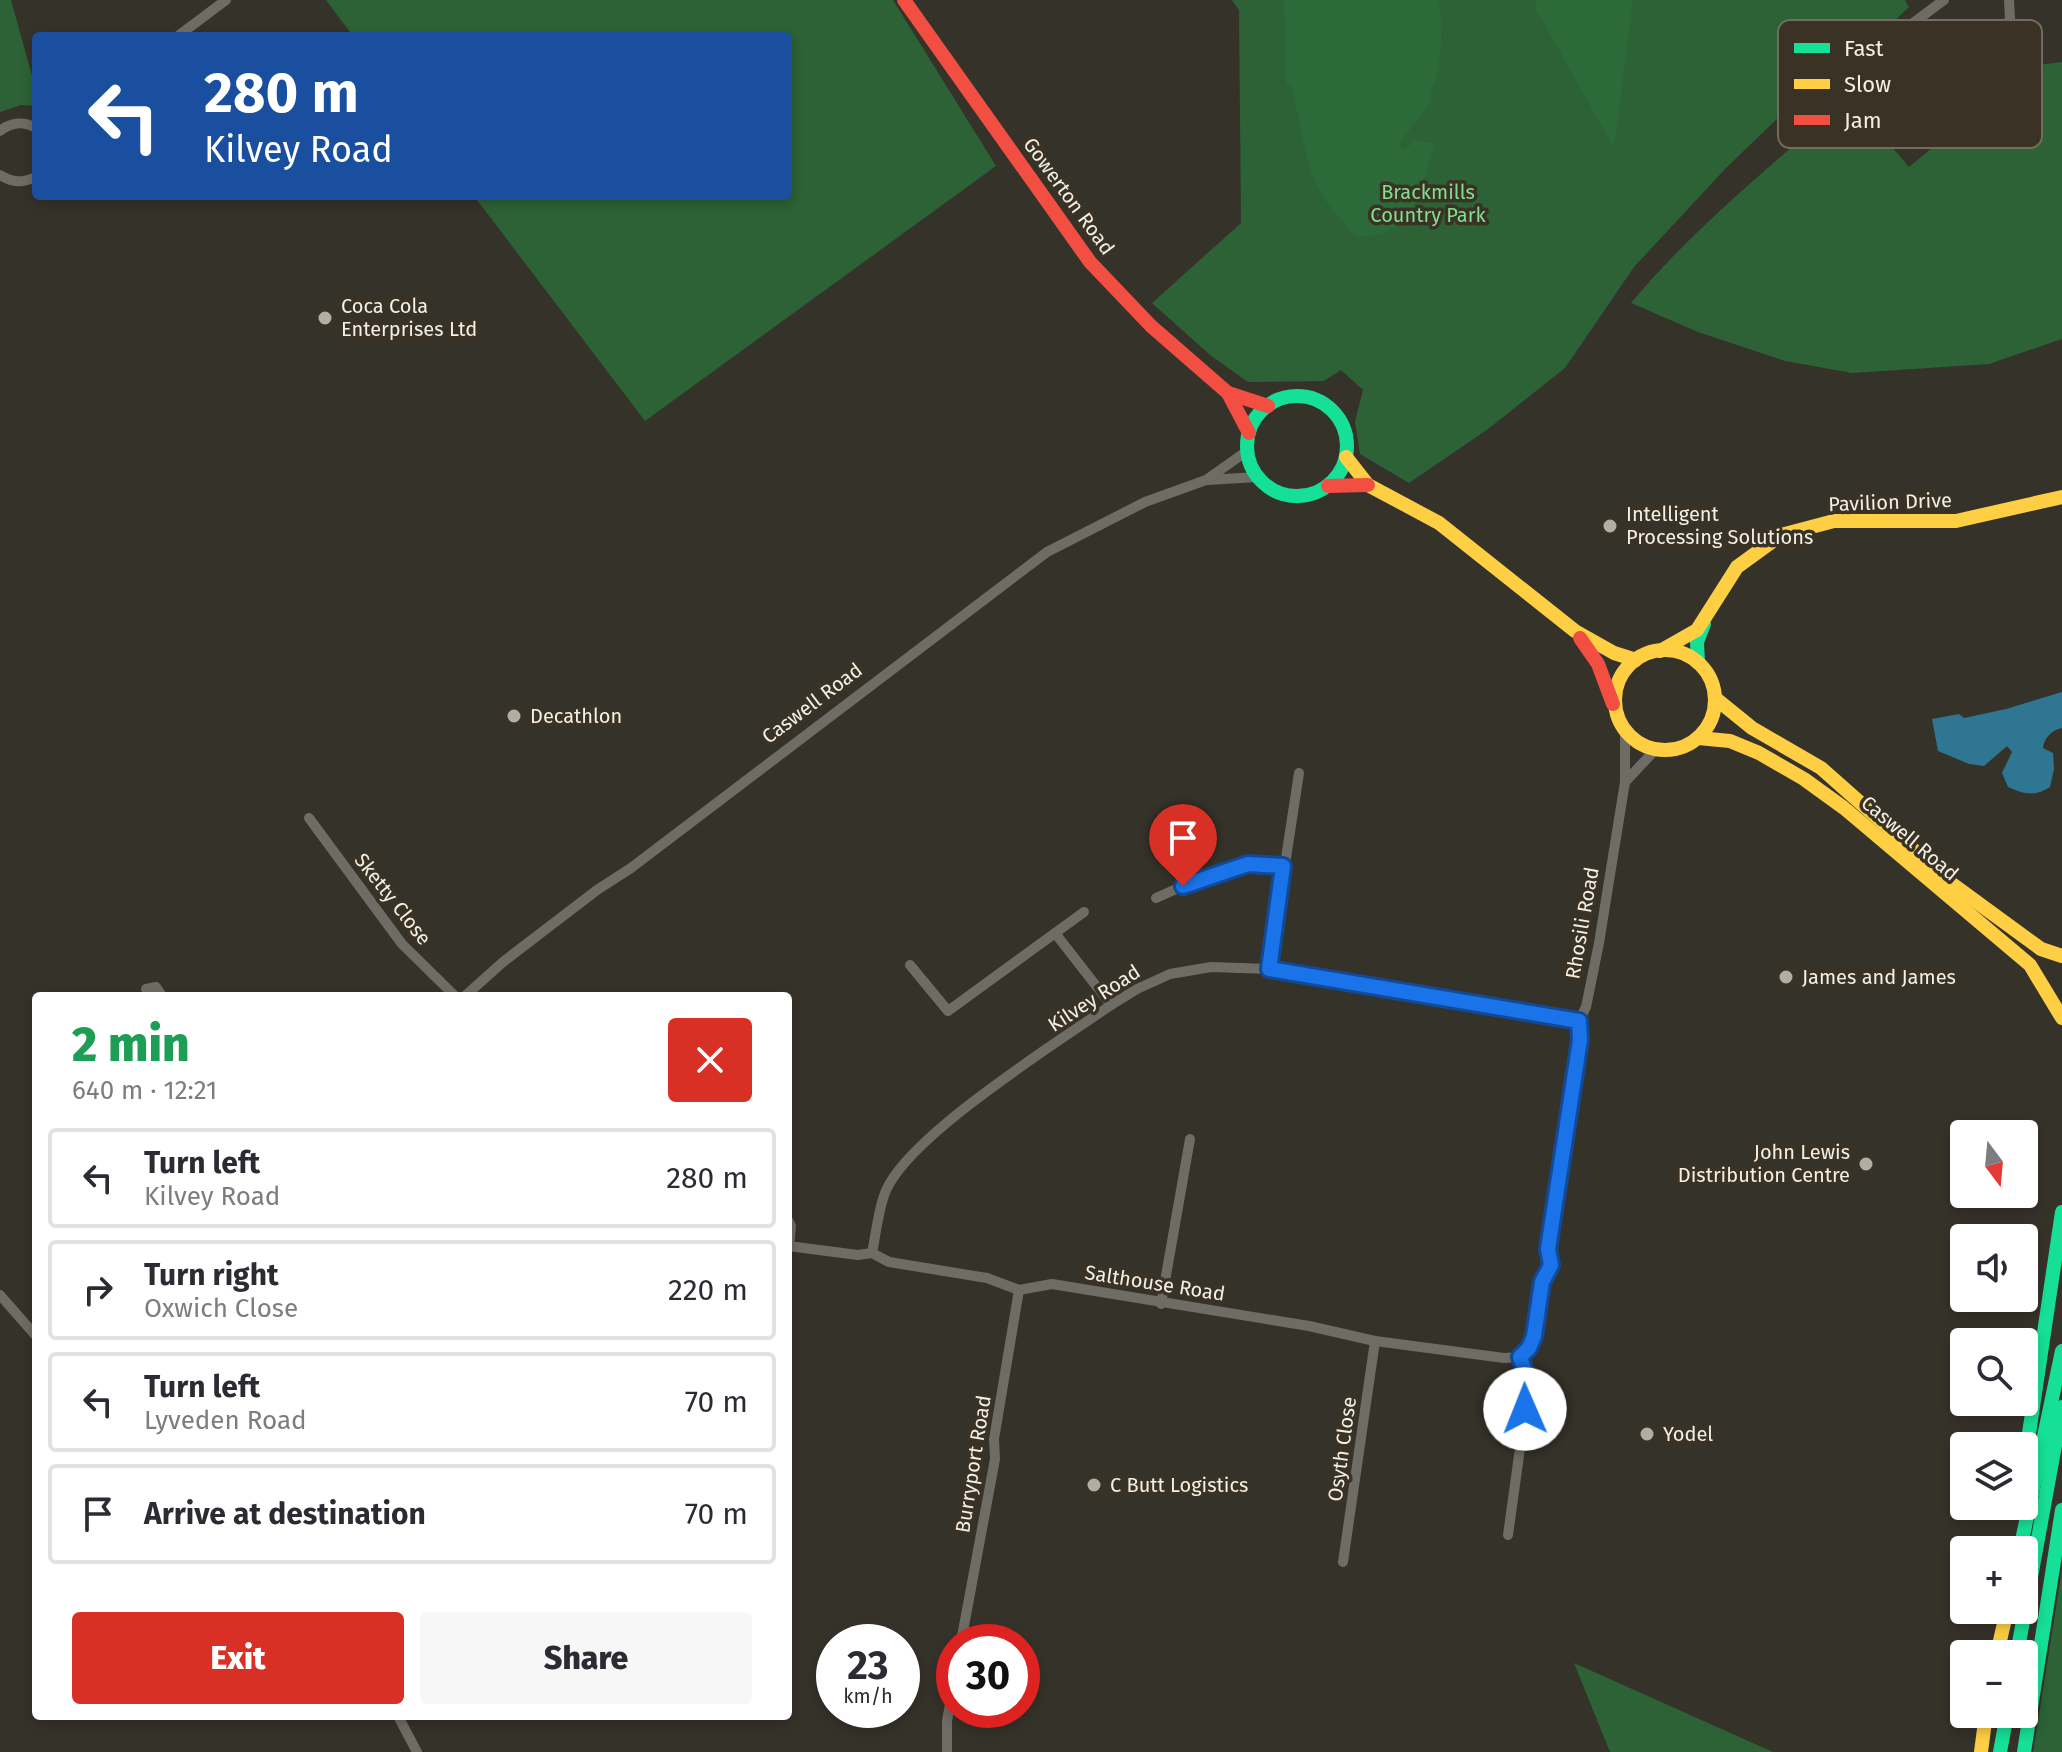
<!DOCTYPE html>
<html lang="en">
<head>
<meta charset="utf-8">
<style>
	:root { --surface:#fff; --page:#f7f7f7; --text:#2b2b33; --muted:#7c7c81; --line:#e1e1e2; --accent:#d93025 }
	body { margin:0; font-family:"Fira Sans",sans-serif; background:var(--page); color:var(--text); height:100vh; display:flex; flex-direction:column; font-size:30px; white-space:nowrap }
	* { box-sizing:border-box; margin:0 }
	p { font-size:26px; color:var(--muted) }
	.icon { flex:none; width:44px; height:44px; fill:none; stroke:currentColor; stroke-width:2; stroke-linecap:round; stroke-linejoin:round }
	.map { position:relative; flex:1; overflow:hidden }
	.details { position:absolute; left:32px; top:992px; width:760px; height:728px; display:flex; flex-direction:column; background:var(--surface); border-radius:8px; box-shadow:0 4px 12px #0003 }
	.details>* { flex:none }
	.hud { position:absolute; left:32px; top:32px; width:760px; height:168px; border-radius:8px; box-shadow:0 4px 12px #0003; background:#1a4fa0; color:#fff; overflow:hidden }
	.needle { width:52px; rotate:164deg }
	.buttons { position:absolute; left:1950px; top:1120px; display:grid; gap:16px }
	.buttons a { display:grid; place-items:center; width:88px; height:88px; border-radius:8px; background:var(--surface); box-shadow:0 4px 12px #0003; font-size:40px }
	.speed { position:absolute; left:816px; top:1624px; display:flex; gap:16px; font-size:40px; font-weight:700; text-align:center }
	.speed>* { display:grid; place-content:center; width:104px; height:104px; border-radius:50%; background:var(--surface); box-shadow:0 4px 12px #0003; line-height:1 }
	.speed small { font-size:20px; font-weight:400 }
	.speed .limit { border:12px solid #d22; background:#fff; color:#111 }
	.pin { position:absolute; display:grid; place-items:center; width:68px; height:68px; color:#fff; margin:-82px -34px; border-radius:50% 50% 50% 0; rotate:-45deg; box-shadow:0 0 8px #0007 }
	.pin .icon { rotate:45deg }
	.me { position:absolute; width:88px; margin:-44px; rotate:359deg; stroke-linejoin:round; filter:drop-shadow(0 0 6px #0008) }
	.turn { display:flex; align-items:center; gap:28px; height:168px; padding:0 40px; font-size:36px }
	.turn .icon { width:104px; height:104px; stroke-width:2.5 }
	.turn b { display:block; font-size:56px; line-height:68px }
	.round { display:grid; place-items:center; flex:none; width:84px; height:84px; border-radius:8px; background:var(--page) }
	.head { display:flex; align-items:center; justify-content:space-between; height:136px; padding:0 40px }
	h1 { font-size:48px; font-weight:800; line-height:60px; color:#1e9e55 }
	.button { display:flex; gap:16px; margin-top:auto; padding:16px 40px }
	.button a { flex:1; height:92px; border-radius:8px; background:var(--accent); color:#fff; font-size:32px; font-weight:800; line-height:92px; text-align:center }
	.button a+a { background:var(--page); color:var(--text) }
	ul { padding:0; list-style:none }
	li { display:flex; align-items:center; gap:24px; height:100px; margin:0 16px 12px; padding:0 24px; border:4px solid var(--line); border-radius:8px }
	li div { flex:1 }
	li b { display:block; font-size:30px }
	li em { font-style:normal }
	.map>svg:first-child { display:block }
	.green { fill:#2c6235 }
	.forest { fill:#2d6a39 }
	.water { fill:#2e7692 }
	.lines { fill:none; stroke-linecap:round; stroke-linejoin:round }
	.street { stroke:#6f6c66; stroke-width:10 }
	.fast { stroke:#16e098; stroke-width:14 }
	.slow { stroke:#ffcf43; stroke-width:14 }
	.jam { stroke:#f24e42; stroke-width:14 }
	.route-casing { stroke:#114b97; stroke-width:20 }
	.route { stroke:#1a73e8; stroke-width:14 }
	.poi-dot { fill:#b1aea4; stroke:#3a3325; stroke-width:3 }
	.labels { text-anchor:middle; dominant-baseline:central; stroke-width:7; stroke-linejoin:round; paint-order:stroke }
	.park-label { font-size:20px; fill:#80df8f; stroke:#3a3325 }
	.street-label { font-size:20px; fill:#f4f0e6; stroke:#3a3325 }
	.poi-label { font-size:20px; fill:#f4f0e6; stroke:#3a3325; text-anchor:start }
	.key { fill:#3a3325; stroke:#726c5f; stroke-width:2 }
	.key-label { font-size:22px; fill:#f4f0e6 }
</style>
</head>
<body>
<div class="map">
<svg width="2062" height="1752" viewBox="0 0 2062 1752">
	<rect width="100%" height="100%" fill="#35322a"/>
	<g class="green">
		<polygon points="0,0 11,0 36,90 36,106 21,105 0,112"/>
		<polygon points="326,0 893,0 996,166 645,421 474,196 788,196 788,36 353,36"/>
		<polygon points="1232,0 1905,0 1909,7 1848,65 1840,58 1726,168 1634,267 1565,368 1488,429 1409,483 1360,454 1355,422 1363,390 1341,370 1324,381 1248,382 1210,355 1152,303 1241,223 1239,10"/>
		<path d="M2062,62v277l-73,25 -137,9 -67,-12 -87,-29 -67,-29c64,-77 144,-140 218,-206l60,70 122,-101z"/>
		<polygon points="2062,1569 2062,1752 2033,1752 2035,1741"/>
		<polygon points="1574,1663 1773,1752 1610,1752"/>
	</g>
	<g class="forest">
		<path d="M1284,0h155c3,25 3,46 -1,71 -2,11 -9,18 -7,30l-32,43 5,7 10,-10 21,2c-15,45 -19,97 -80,93 -14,-17 -32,-34 -40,-55 -12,-27 -16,-67 -24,-97h-5z"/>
		<polygon points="1535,0 1633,0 1614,148 1536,9"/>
	</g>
	<path class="water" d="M2062,692v36c-10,2 -18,10 -19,20l10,5 1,16 -4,18c-15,10 -26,7 -42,0l-6,-14 10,-21 -5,-6 -23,20 -15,-2 -31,-13 -6,-32 27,-5 5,4 42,-9z"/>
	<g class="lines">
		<g class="street">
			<polyline points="178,36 226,0"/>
			<polyline points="1924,76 1937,90 2005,30 2010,18 2009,0"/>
			<polyline points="1849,86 1913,23 1944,0"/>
			<path d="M0,131c11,-9 24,-10 36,-3"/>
			<path d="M0,175c13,8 22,8 36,2"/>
			<polyline points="1208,480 1257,477"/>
			<polyline points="1625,782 1656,749"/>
			<polyline points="309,818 402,944 455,996"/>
			<polyline points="1156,898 1201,878 1248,864 1283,866"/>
			<polyline points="1055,933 1111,1005"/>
			<polyline points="910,965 948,1011 1084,912"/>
			<polyline points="1269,969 1299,773"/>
			<polyline points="146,989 156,987 162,996"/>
			<polyline points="465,996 503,962 597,890 631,868 1047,552 1145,502 1206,480 1247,451"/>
			<polyline points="788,1220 791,1226 789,1246"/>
			<polyline points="788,1246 858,1255 872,1253 889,1262 987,1278 1019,1290 1052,1284 1309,1326 1375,1341 1504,1358 1520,1357"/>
			<path d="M872,1253c4,-19 6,-42 13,-60 21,-56 173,-151 226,-188l26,-16 33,-15 41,-7 58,2 310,52"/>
			<polyline points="0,1295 36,1336"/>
			<polyline points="1161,1304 1190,1139"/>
			<polyline points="1508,1535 1529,1383 1520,1357 1529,1348 1534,1336 1542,1282 1551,1265 1548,1249 1580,1040 1579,1021 1586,1007 1599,943 1625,782 1625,731"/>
			<polyline points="1343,1562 1375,1341"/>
			<polyline points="961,1642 995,1459 994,1439 1019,1290"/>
			<polyline points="398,1716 417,1752"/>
			<polyline points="947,1752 947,1721 954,1682"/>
		</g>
		<g class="fast">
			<circle cx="1297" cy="446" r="50"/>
			<polyline points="1698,663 1697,642 1704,624"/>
			<polyline points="2024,1467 2062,1212"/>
			<polyline points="2020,1550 2062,1351"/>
			<polyline points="2017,1654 2062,1407"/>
			<polyline points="2000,1752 2007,1714"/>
			<polyline points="2024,1752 2062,1510"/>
		</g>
		<g class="slow">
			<polyline points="1346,457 1368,485 1439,523 1575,631 1614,653 1636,660"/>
			<circle cx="1665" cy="700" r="50"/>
			<polyline points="1660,651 1697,630 1737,567 1781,535 1834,521 1956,521 2062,497"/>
			<polyline points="1715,698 1752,728 1821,768 1952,884 2041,949 2062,956"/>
			<polyline points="1698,738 1730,741 1759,753 1804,779 1844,808 2030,965 2062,1018"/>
			<polyline points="1997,1654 2007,1610"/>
			<polyline points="1981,1752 1986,1714"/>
		</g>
		<g class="jam">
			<polyline points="904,0 1090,262 1151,326 1228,393 1249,433"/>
			<polyline points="1228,393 1268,406"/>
			<polyline points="1328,486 1368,485"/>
			<polyline points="1580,638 1598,664 1613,704"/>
		</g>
	</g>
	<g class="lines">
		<defs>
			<polyline id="route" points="1183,886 1248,864 1283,866 1269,969 1579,1021 1580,1040 1548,1249 1551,1265 1542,1282 1534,1336 1529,1348 1520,1357 1529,1383 1525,1409"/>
		</defs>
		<use href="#route" class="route-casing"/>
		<use href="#route" class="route"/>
	</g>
	<g class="poi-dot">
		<circle cx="325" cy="318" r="8"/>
		<circle cx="1610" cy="526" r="8"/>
		<circle cx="514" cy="716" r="8"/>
		<circle cx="1786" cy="977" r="8"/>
		<circle cx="1866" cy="1164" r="8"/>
		<circle cx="1647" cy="1434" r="8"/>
		<circle cx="1094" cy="1485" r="8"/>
	</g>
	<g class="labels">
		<g class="park-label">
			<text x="1428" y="192">Brackmills<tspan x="1428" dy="23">Country Park</tspan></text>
		</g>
		<g class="street-label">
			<text transform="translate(1069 196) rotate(54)">Gowerton Road</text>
			<text transform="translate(1890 502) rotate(-2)">Pavilion Drive</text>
			<text transform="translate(812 703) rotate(-37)">Caswell Road</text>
			<text transform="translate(1910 838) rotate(40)">Caswell Road</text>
			<text transform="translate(393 899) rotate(52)">Sketty Close</text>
			<text transform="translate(1582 923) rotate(-80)">Rhosili Road</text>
			<text transform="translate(1094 998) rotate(-33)">Kilvey Road</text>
			<text transform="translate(1155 1283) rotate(9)">Salthouse Road</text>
			<text transform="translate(1342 1449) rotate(-82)">Osyth Close</text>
			<text transform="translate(973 1464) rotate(-81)">Burryport Road</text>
		</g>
		<g class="poi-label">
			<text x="341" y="306">Coca Cola<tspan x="341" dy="23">Enterprises Ltd</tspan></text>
			<text x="1626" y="514">Intelligent<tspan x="1626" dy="23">Processing Solutions</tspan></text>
			<text x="530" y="716">Decathlon</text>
			<text x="1802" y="977">James and James</text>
			<text x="1850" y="1152" text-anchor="end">John Lewis<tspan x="1850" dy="23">Distribution Centre</tspan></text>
			<text x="1663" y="1434">Yodel</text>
			<text x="1110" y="1485">C Butt Logistics</text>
		</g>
	</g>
	<rect x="1778" y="20" width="264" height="128" rx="12" class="key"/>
	<rect x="1794" y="43" width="36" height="10" fill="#16e098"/>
	<rect x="1794" y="79" width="36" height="10" fill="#ffcf43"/>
	<rect x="1794" y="115" width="36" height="10" fill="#f24e42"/>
	<g class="key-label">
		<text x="1844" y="56">Fast</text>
		<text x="1844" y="92">Slow</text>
		<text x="1844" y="128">Jam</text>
	</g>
</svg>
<div class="buttons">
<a><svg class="needle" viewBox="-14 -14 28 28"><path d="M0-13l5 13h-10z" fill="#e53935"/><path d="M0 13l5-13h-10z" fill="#7c7c81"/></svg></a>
<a><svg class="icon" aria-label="sound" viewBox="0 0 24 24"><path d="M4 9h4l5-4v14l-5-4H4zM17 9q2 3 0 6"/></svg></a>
<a><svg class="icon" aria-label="search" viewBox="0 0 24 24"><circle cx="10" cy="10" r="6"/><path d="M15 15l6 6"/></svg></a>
<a><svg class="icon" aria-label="layers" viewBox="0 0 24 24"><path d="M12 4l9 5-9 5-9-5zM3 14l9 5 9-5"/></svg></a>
<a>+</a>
<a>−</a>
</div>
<div class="speed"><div>23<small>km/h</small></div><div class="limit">30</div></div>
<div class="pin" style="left:1183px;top:886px;background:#d93025"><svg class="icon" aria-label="arrive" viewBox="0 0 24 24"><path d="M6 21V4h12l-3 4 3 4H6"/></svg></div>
<svg class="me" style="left:1525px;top:1409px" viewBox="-20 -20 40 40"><circle r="19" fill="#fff"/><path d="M0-13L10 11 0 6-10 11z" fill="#1a73e8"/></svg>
<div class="hud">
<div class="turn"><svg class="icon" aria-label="left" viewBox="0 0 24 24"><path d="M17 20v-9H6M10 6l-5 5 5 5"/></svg><div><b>280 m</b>Kilvey Road</div></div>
</div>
<section class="details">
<div class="head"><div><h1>2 min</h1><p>640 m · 12:21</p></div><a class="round" style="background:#d93025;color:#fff"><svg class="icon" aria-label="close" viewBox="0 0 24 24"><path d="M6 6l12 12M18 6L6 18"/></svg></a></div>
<ul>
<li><svg class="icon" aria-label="left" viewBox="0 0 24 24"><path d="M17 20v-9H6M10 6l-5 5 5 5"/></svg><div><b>Turn left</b><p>Kilvey Road</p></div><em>280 m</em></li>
<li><svg class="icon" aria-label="right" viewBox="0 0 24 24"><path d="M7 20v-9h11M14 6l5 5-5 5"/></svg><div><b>Turn right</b><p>Oxwich Close</p></div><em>220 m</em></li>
<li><svg class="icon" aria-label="left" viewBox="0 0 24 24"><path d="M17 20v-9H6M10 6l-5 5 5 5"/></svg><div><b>Turn left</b><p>Lyveden Road</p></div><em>70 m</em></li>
<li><svg class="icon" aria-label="arrive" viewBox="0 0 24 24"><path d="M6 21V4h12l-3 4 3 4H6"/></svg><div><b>Arrive at destination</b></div><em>70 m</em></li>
</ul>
<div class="button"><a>Exit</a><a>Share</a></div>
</section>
</div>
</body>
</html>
